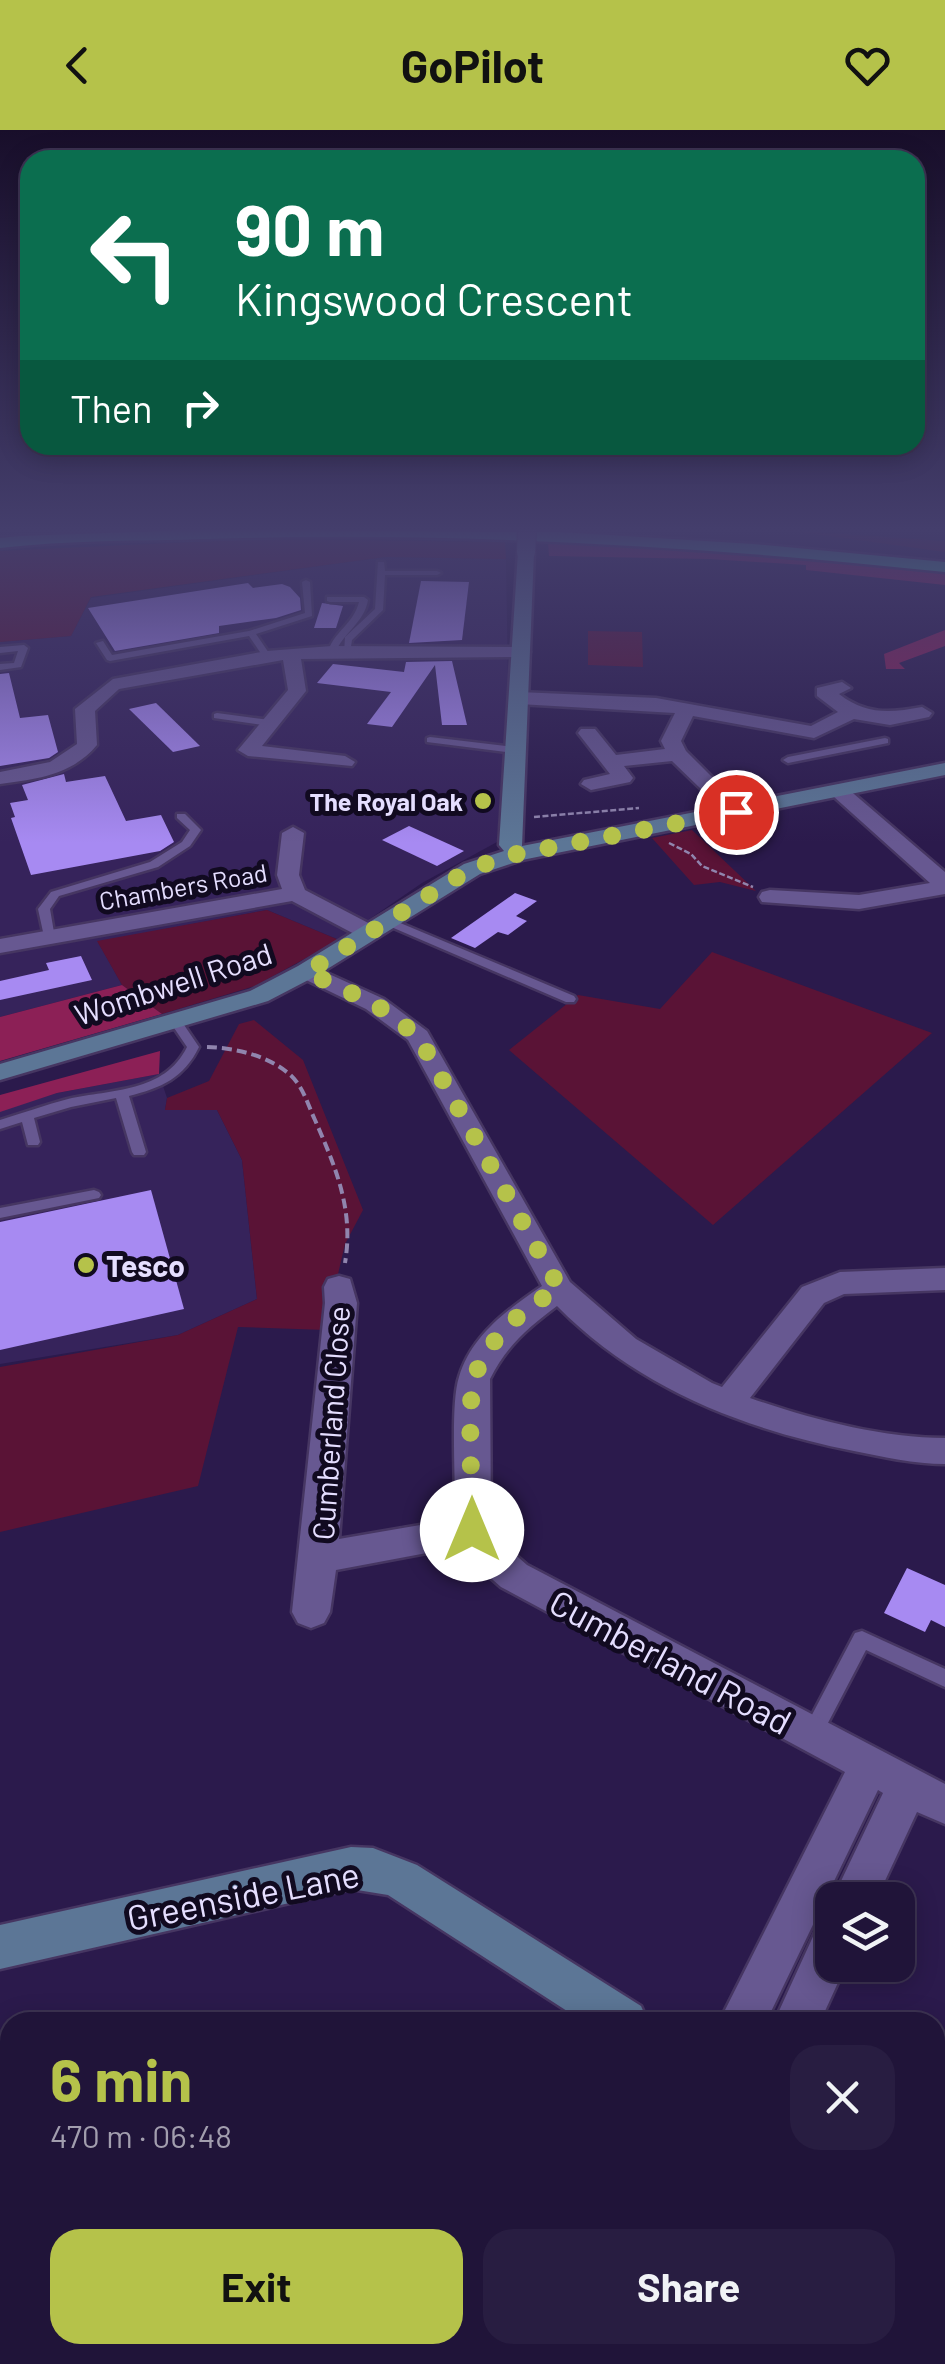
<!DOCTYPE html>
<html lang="en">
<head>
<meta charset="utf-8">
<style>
	:root { --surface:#201439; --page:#281d41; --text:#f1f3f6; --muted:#a29eae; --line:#3d3353; --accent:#b5c24a }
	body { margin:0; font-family:Barlow,sans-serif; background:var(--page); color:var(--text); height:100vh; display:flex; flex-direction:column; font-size:38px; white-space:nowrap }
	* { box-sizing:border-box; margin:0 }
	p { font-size:32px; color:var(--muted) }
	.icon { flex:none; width:55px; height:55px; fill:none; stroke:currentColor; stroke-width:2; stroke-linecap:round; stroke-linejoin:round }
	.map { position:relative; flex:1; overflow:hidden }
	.side { position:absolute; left:0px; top:1882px; width:945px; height:352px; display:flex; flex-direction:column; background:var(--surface); border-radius:30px 30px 0 0; box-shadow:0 5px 25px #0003,0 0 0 2px var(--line) }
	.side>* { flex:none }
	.hud { position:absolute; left:20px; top:20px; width:905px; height:305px; border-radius:30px; box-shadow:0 5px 25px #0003,0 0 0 2px var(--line); background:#0b6e4f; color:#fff; overflow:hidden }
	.fabs { position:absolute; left:815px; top:1752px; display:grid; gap:20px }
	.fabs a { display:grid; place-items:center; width:100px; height:100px; border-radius:20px; background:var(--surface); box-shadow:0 5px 25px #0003,0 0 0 2px var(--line); font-size:50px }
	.pin { position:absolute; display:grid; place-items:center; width:85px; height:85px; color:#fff; margin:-42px; border:5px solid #fff; border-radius:50%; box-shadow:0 2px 10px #0007 }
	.me { position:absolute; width:110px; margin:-55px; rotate:0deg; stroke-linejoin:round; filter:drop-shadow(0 0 8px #0008) }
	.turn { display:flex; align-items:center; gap:35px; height:210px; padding:0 50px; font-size:45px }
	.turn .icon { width:130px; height:130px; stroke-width:2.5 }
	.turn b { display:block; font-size:70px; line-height:85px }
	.then { display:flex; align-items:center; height:95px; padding:0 50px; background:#0003; gap:20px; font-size:38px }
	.round { display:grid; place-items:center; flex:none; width:105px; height:105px; border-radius:30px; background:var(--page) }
	.head { display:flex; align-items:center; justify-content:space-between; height:170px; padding:0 50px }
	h1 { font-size:60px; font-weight:700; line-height:75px; color:var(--accent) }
	.button { display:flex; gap:20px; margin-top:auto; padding:20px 50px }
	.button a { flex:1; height:115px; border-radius:30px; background:var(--accent); color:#111; font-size:40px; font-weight:700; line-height:115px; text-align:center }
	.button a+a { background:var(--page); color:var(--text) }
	header { display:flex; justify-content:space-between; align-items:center; height:130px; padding:0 50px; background:var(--accent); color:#111; font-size:45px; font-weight:700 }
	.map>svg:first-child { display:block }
	.built { fill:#36235b }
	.green { fill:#5a1336 }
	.forest { fill:#8c2056 }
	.building { fill:#a78af2 }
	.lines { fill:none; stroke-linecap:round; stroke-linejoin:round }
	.lane-casing { stroke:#463662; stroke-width:5 }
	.street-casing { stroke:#463662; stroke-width:5 }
	.secondary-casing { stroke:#463662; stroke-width:5 }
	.highway-casing { stroke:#463662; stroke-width:5 }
	.path-far1 { stroke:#9085ae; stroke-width:2.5; stroke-dasharray:6 2.5; stroke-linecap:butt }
	.path { stroke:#9085ae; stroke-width:4; stroke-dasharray:10 5; stroke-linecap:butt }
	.lane { fill:#675891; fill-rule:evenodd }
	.street { fill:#675891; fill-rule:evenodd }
	.secondary { fill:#5c7696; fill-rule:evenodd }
	.highway { fill:#44bda2; fill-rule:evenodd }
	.secondary-bridge-casing { stroke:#463662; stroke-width:20; stroke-linecap:butt }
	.secondary-bridge { stroke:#5c7696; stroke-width:18 }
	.route { stroke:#b5c24a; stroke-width:18; stroke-dasharray:0 32.4 }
	.poi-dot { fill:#b5c24a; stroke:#110a20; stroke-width:4 }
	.labels { text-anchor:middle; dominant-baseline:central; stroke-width:10; stroke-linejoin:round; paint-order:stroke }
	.far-poi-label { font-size:25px; font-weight:bold; fill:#e5deff; stroke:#110a20; text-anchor:end }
	.far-street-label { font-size:25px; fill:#e5deff; stroke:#110a20 }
	.street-label { font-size:30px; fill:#e5deff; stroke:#110a20 }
	.poi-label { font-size:30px; font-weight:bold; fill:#e5deff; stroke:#110a20; text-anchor:start }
	.near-street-label { font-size:35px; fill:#e5deff; stroke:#110a20 }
</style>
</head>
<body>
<header><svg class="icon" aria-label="back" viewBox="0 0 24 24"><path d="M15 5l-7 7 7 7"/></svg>GoPilot<svg class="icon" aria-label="heart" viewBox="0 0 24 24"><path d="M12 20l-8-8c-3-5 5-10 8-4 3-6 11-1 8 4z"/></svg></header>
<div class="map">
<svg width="945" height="2234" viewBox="0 0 945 2234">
	<rect width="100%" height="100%" fill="#2b1a4c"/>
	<g class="built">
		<polygon points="385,427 506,429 508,554 497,712 422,753 339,810 267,780 98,812 122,855 0,887 0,512 71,506 91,468"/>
		<polygon points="159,944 167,968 165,980 217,980 242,1030 257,1169 178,1205 0,1234 0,981 57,963"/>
	</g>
	<g class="green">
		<polygon points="785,400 945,411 945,422"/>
		<polygon points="256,409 505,412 506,429 385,427 91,467 71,506 0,512 0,421"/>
		<polygon points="588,501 642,502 643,537 588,535"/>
		<polygon points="692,700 756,761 720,752 694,755 652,708"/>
		<polygon points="267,780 339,810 255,856 162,884 122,855 97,811"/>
		<polygon points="712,822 932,903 713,1095 509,920 578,865 660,879"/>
		<polygon points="254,890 303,930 363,1080 345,1114 325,1200 238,1197 198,1356 0,1402 0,1237 178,1205 257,1169 242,1030 217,980 165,980 167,968 209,951 239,894"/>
	</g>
	<g class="forest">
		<path d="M548,413c133,5 265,15 397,31v11l-139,-15v-5l-97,-6 -160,-3z"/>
		<polygon points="945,500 945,516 899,533 905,539 886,539 884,524"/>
		<polygon points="122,855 162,884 0,931 0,887"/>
		<polygon points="160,921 159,944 57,963 0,982 0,965"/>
	</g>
	<g class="building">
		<polygon points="421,451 469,452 462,510 409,513"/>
		<polygon points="248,453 253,458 282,454 290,457 300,468 301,480 276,488 219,496 219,503 115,521 88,478"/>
		<polygon points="322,473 343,476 336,498 314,498"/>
		<polygon points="452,531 467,595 442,595 435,535 392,597 367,594 391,562 317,553 333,534 404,542 406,532"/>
		<polygon points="9,543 20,588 48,585 58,622 49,628 0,636 0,544"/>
		<polygon points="156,573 200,616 173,622 129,579"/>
		<polygon points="64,644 66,652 105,646 126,691 161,685 174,712 160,721 31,745 11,688 15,687 10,673 28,670 22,655"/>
		<polygon points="409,696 464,721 437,736 382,710"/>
		<polygon points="515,763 537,771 516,786 527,791 508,805 498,802 475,818 451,808"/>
		<polygon points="81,826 92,850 0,870 0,851 49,840 46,833"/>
		<polygon points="151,1060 184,1179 0,1220 0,1092"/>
		<polygon points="907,1438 945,1455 945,1497 931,1490 925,1502 884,1483"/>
	</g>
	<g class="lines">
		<defs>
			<g id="lane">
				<polygon points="378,432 384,432 385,441 437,441 441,443 437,445 385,445 383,480 352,510 350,523 344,523 345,507 375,479"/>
				<polygon points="306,450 310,452 312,486 256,504 271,526 270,528 264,528 249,506 110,531 107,530 96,513 103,511 112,525 249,501 305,483 302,452"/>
				<path d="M327,467h37l4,3c-4,23 -24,32 -33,53l-3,1 -4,-3c7,-20 26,-28 31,-49h-29l-3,-1z"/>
				<polygon points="24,515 28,518 21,537 0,540 0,534 14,533 18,521 0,523 0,517"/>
				<polygon points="217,583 270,590 275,593 270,596 214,588 214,584"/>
				<polygon points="430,607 515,617 520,620 515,623 427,612 427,608"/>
				<polygon points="885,608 888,609 888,613 788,633 783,630 788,627"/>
				<polygon points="177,684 185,684 201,700 190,716 158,737 59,766 50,779 55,808 49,812 45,811 38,779 51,762 150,732 182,712 190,700 177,688"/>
				<polygon points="386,787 574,866 576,869 574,872 566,872 382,793 380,791"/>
				<path d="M176,888l4,1 19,28c-15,31 -38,41 -70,49l17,56 -2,3h-10l-2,-3 -16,-54 -45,9 -37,11 6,24 -2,3h-10l-6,-23 -22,7v-9c23,-7 45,-15 68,-21 44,-10 96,-6 119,-52l-17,-25z"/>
				<polygon points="94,1060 99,1062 101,1065 99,1068 0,1088 0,1078"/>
				<polygon points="862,1501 945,1539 945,1557 866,1520 818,1612 811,1615 804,1612 801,1606 804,1600 855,1503"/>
			</g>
			<g id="street">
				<path d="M332,516l189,1 9,5 -9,5 -220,2 5,32 -44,55 83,10 10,6 -3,4 -104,-10 -10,-6 50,-60 -5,-30 -164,29 -24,22 2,34c-25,30 -60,34 -97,39v-12l50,-10 27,-18 -2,-35 38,-30 154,-28z"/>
				<path d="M842,552l9,6 -12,6c27,21 51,19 83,13l10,6 -3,4 -39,8 -36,-6 -40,19 -121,-22 -12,25 5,10 61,61 -4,4h-14l-57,-55 -48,5 9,12 -3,4 -39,8 -10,-6 3,-4 26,-6 -32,-41 3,-4h14l21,26 49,-6 -4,-8 14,-28 -156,-9 -9,-6 9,-6 137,6 155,28 27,-14 -21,-16v-8z"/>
				<polygon points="840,656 847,658 945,742 945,764 859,779 762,772 759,767 762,762 770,760 859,765 930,753 833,666 830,662"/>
				<polygon points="293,697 304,703 299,745 305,760 376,797 380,802 376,807 360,807 292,771 0,823 0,809 282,759 277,745 282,703"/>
				<path d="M307,834l77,35 43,32 143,251 66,57 76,44 10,4 80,-100 38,-15 105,-4v22l-101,4 -20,9 -74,95c60,21 131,40 195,40v26c-31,0 -61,-7 -91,-13 -111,-22 -216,-63 -297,-145 -28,21 -51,40 -67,73l1,148 11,16 25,22 418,219v40l-28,-12 -41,88h-44l51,-107 -5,-3 -112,232h-47l126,-250 -344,-185 -25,-22 -12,-19 -128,24 -6,42 -6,11 -13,5 -13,-5 -6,-11 33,-309 -1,-16 4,-8 11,-3 11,3 7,24 -18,236 116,-20c1,-33 -5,-115 4,-142 12,-41 49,-68 83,-91l-134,-246 -42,-31 -68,-33 -3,-5z"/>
				<polygon points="832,1794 832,1835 846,1835 820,1892 774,1892 816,1800"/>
			</g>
			<g id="secondary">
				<polygon points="526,417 534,422 522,716 945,633 945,645 522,730 480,744 316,846 268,871 0,950 0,934 250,861 298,836 464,734 504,721 499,715 518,422"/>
				<polygon points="351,1717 373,1718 417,1735 641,1876 648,1892 584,1892 388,1765 351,1759 0,1839 0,1795"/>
				<polygon points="935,2055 945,2059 945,2110 935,2106"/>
			</g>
			<path id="highway" d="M190,400l370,2 193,12 192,18v10c-247,-26 -493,-41 -741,-33 -68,2 -136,1 -204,9v-10l21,-2z"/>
		</defs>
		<use href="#lane" class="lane-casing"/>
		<use href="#street" class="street-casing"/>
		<use href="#secondary" class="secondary-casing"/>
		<use href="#highway" class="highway-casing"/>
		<g class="path-far1">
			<polyline points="534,687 639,678"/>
			<polyline points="669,713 691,724 702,736 753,757"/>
		</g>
		<path class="path" d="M207,917c28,1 59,8 81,26 15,12 19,30 27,47 21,48 39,90 30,143"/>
		<use href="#lane" class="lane"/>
		<use href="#street" class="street"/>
		<use href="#secondary" class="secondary"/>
		<use href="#highway" class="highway"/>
		<defs>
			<polyline id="secondary-bridge" points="526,422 527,400"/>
		</defs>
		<use href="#secondary-bridge" class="secondary-bridge-casing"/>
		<use href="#secondary-bridge" class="secondary-bridge"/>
	</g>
	<linearGradient id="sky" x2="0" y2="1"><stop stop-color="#180e2a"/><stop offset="0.56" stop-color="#443e6c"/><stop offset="1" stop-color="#443e6c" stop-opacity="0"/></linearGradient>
	<rect width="945" height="713" fill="url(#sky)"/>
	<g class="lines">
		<path class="route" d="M472,1400c1,-32 -6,-130 3,-154 13,-37 50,-71 85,-87l-142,-253 -43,-32 -68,-32 165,-104 45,-14 219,-42"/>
	</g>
	<g class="poi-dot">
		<circle cx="483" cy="671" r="10"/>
		<circle cx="86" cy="1135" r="10"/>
	</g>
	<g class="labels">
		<g class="far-poi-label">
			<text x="463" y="671">The Royal Oak</text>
		</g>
		<g class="far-street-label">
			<text transform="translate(183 756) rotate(-10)">Chambers Road</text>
		</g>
		<g class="street-label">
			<text transform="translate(173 853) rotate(-18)">Wombwell Road</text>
			<text transform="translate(330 1293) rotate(-86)">Cumberland Close</text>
		</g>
		<g class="poi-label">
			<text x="106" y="1135">Tesco</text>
		</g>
		<g class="near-street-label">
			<text transform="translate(671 1531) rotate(28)">Cumberland Road</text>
			<text transform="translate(243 1765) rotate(-11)">Greenside Lane</text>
		</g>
	</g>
</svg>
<div class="fabs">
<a><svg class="icon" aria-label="layers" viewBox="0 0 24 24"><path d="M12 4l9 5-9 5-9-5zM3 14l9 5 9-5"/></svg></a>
</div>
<div class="pin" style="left:736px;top:682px;background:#d93025"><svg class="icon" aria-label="arrive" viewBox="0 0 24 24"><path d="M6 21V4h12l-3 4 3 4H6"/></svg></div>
<svg class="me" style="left:472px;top:1400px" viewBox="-20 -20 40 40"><circle r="19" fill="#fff"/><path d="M0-13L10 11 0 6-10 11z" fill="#b5c24a"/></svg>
<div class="hud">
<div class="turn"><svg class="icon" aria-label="left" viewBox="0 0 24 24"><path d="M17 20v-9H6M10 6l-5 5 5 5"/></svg><div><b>90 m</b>Kingswood Crescent</div></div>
<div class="then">Then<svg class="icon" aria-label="right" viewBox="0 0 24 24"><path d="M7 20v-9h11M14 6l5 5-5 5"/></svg></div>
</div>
<section class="side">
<div class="head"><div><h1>6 min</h1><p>470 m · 06:48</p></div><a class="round"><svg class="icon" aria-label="close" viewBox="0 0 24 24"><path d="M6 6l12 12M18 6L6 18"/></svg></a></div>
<div class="button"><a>Exit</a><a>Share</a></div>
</section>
</div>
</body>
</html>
